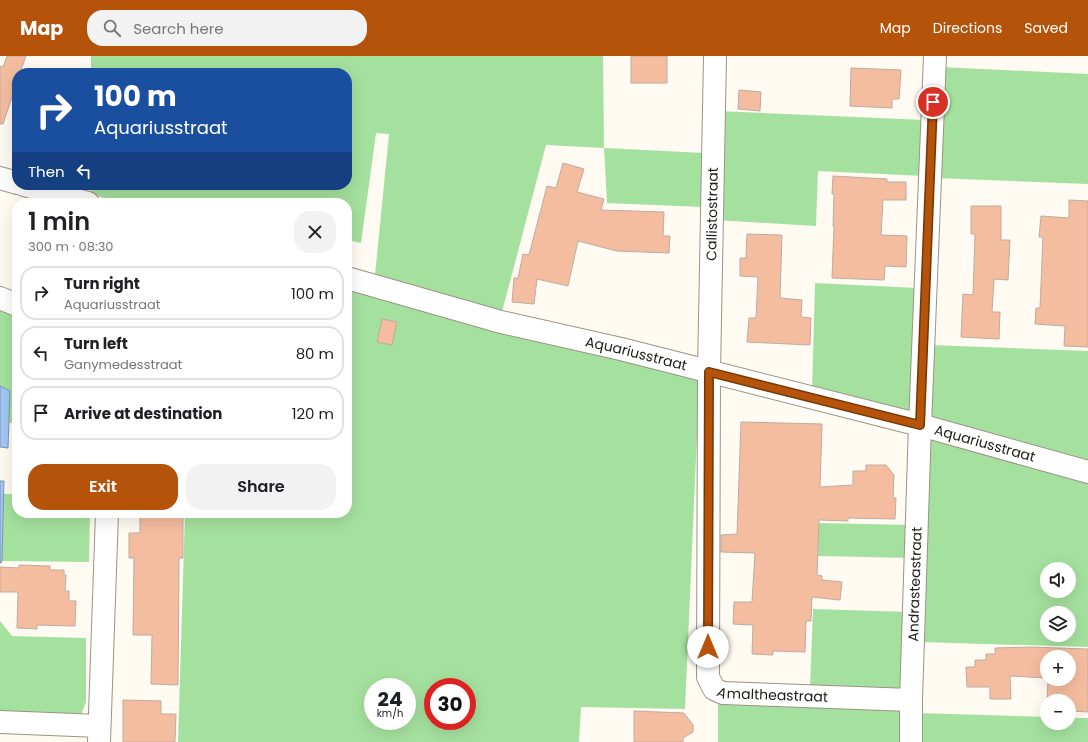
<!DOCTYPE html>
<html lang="en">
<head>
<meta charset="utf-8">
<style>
	:root { --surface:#fff; --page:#f2f2f2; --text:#202124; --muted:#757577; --line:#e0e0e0; --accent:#b45309 }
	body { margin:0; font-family:Poppins,sans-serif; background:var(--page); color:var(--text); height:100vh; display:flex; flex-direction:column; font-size:15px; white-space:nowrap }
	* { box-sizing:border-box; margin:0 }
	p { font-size:13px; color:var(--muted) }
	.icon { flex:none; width:22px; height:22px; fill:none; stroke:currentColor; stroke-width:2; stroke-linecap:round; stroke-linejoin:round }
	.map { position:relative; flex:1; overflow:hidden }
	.drawer { position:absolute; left:12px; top:142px; width:340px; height:320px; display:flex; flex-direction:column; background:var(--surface); border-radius:16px; box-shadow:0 4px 16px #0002 }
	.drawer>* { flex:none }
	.top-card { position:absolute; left:12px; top:12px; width:340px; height:122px; border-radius:16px; box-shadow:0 4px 16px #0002; background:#1a4fa0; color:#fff; overflow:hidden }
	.buttons { position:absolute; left:1040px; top:506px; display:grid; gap:8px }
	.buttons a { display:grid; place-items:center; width:36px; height:36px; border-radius:50%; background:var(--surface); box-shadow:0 4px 16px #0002; font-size:20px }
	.speed { position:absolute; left:364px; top:622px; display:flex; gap:8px; font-size:20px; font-weight:700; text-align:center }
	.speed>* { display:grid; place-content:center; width:52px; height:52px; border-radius:50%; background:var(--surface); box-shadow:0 4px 16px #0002; line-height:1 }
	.speed small { font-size:10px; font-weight:400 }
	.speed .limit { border:6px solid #d22; background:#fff; color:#111 }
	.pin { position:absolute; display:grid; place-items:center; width:34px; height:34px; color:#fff; margin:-17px; border:2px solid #fff; border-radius:50%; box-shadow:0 1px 4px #0007 }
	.me { position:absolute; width:44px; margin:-22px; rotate:0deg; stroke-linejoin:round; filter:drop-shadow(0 0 3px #0008) }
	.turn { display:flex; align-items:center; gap:14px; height:84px; padding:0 16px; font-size:18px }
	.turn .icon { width:52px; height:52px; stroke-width:2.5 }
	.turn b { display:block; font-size:28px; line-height:34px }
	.then { display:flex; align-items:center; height:38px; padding:0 16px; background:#0003; gap:8px; font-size:15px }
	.round { display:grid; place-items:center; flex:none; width:42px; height:42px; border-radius:16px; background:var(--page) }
	.overview { display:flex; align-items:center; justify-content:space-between; height:68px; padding:0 16px }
	h1 { font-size:24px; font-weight:600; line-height:30px }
	.button { display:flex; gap:8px; margin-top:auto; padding:8px 16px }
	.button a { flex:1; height:46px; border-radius:16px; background:var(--accent); color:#fff; font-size:16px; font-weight:600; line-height:46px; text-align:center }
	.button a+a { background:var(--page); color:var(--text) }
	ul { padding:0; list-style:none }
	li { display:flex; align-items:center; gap:12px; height:54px; margin:0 8px 6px; padding:0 8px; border:2px solid var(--line); border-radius:16px }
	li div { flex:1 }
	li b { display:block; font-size:15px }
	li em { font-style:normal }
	header { display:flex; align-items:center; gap:24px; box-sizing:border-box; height:56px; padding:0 20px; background:var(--accent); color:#fff }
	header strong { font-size:19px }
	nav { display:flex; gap:22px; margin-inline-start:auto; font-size:14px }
	.search { width:280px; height:36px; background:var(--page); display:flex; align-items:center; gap:10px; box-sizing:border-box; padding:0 14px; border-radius:16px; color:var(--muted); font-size:15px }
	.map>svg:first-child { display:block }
	.green { fill:#a5e19e; fill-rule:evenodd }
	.water { fill:#a3c6f4; stroke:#7b93b1 }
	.building { fill:#f4bd9f; stroke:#beaba1 }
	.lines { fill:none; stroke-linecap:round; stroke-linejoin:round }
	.minor-casing { stroke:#9c9383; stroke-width:24 }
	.minor { stroke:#fff; stroke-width:22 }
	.route-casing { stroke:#753606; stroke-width:10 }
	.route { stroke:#b45309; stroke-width:7 }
	.labels { text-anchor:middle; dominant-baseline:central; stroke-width:3; stroke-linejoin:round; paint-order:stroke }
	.street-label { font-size:14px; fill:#1f1c15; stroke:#fff }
</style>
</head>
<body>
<header>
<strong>Map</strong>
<div class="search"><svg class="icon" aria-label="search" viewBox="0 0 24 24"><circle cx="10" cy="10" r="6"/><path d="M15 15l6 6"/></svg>Search here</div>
<nav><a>Map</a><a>Directions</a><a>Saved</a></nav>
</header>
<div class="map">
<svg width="1088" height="686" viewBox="0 0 1088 686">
	<rect width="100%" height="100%" fill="#fffbf3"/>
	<g class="green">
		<polygon points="91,0 603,0 604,92 705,97 702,151 607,147 604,92 546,89 502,256 375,219 389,78 376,77 361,187 347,184 347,147 123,147 90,138 90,129 347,129 347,17 91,17"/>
		<polygon points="940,11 1088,18 1088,128 936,122"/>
		<polygon points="718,55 926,64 924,120 818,115 816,170 714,164"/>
		<polygon points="815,227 917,232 911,353 907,356 812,335"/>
		<path d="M347,234l152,42 100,20 98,28 2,9 -14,320 -104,-2 -2,35h-401l7,-229h162zM373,631h34v34h-34zM433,631h34v34h-34z"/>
		<polygon points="0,246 17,253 17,367 9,367 10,335 0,330"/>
		<polygon points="930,289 1088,295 1088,407 932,366 928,358"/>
		<path d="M933,380l155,42v169l-168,-5 4,-194zM1047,513h22v22h-22zM1047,557h22v22h-22z"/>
		<polygon points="4,438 17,438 17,457 90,457 89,506 2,505"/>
		<polygon points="819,467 911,469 910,502 818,500"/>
		<polygon points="813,553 909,556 906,624 900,632 890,635 810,632"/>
		<polygon points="0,565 12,580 86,582 86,646 81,659 0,658"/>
		<polygon points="718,643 886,648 904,656 902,686 718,686"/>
		<polygon points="916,657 1047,661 1047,667 1069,667 1069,662 1088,662 1088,686 915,686"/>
	</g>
	<g class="water">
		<polygon points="0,330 10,335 8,392 0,391"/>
		<polygon points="0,425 4,425 2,505 1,507 0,507"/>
	</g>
	<g class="building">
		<polygon points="7,0 26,0 20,17 17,17 17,26 3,68 0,68 0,10 3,11"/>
		<rect x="631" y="0" width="36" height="27"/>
		<polygon points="851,12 901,14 899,43 892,43 892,52 850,50"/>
		<polygon points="739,34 761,36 760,55 738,53"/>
		<polygon points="563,107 584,113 577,136 604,143 601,154 664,156 663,180 670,180 669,197 617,195 578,185 568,230 537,223 534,248 512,246 514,222 518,222 523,198 529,199 547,130 556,132"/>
		<polygon points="833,120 887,123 887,126 906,126 906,144 883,144 881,179 907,180 906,211 885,210 884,224 832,222 834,170 833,170 834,138 832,138"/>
		<polygon points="1069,144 1088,145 1088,291 1064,290 1065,270 1035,268 1036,252 1040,252 1043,181 1039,181 1041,160 1069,162"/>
		<polygon points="971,150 1001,150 1001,184 1010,184 1008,224 994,223 992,256 1000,256 999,283 961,281 963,238 973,239 975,178 971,178"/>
		<polygon points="747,178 782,179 780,242 802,244 801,261 811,262 810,289 747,286 749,262 756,262 758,221 740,220 740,202 746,202"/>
		<polygon points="382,263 397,266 392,289 377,286"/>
		<polygon points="741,366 822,368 820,431 853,429 853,415 866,415 866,409 886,409 894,419 893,442 896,442 895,463 848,462 848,465 819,464 817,519 822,520 822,524 842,526 840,544 812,541 811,565 806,565 805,596 773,595 773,599 752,598 753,569 733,568 734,546 752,546 755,497 721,496 721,479 737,478"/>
		<polygon points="140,457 183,457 183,502 179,502 178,629 151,628 152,579 133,579 134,502 129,502 129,477 140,477"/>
		<polygon points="19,509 50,510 50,514 64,514 64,519 66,519 65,535 69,535 69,545 76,545 75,570 37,569 37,573 17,572 18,536 0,536 0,511 19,512"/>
		<polygon points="1029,591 1088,593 1088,656 1069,655 1069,645 1047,645 1048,623 1069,623 1069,601 1047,601 1047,622 1010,620 1011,643 990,643 990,631 967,631 966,611 975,611 975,604 986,604 986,598 995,598 995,592"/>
		<polygon points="123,644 161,645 161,658 176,658 175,686 123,686"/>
		<polygon points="634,655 684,657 693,669 693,676 683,682 683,686 634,686"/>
	</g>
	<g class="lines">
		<defs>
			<g id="minor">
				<path id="s1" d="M715,0l-6,316 -1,305 6,12 9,4 188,7"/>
				<polyline points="0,122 17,127"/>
				<polyline points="24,129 88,147"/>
				<path id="s2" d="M347,222l154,44 120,27 299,76 168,47"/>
				<polyline points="0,242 17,249"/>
				<polyline points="0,666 99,670"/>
				<polyline points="99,686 107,457"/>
				<path id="s3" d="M911,686v-42l9,-275 15,-369"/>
			</g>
		</defs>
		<use href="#minor" class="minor-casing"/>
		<use href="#minor" class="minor"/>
	</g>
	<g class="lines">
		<defs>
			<polyline id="route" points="708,591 709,316 920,369 933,46"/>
		</defs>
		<use href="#route" class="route-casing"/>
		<use href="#route" class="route"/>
	</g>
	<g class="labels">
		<g class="street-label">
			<text transform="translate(712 158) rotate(-89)">Callistostraat</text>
			<text stroke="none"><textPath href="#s2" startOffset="299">Aquariusstraat</textPath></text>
			<text stroke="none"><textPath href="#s2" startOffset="659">Aquariusstraat</textPath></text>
			<text stroke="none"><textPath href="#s3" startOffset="158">Andrasteastraat</textPath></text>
			<text stroke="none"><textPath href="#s1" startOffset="694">Amaltheastraat</textPath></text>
		</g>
	</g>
</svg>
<div class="buttons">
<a><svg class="icon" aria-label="sound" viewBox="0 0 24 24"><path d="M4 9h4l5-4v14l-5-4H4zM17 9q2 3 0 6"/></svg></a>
<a><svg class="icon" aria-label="layers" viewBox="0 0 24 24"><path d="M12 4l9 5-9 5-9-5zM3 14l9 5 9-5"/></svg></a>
<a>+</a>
<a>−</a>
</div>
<div class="speed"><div>24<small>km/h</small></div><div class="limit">30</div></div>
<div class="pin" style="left:933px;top:46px;background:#d93025"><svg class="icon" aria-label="arrive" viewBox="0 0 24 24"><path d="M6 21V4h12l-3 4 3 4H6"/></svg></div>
<svg class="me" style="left:708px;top:591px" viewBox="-20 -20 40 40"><circle r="19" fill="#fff"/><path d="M0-13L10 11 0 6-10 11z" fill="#b45309"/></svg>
<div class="top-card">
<div class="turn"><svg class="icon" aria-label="right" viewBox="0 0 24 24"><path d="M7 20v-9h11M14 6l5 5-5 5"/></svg><div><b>100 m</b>Aquariusstraat</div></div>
<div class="then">Then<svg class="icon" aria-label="left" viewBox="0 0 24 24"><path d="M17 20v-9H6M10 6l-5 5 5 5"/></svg></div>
</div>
<section class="drawer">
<div class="overview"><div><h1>1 min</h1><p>300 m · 08:30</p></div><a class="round"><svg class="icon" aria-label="close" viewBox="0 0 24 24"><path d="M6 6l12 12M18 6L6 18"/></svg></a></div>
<ul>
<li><svg class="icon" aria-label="right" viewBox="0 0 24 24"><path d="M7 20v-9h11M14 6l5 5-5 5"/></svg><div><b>Turn right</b><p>Aquariusstraat</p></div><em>100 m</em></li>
<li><svg class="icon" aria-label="left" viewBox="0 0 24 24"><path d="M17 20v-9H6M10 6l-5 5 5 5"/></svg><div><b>Turn left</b><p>Ganymedesstraat</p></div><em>80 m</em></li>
<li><svg class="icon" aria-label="arrive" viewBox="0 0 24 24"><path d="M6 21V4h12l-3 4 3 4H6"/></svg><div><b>Arrive at destination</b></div><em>120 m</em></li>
</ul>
<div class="button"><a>Exit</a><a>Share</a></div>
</section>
</div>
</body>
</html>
